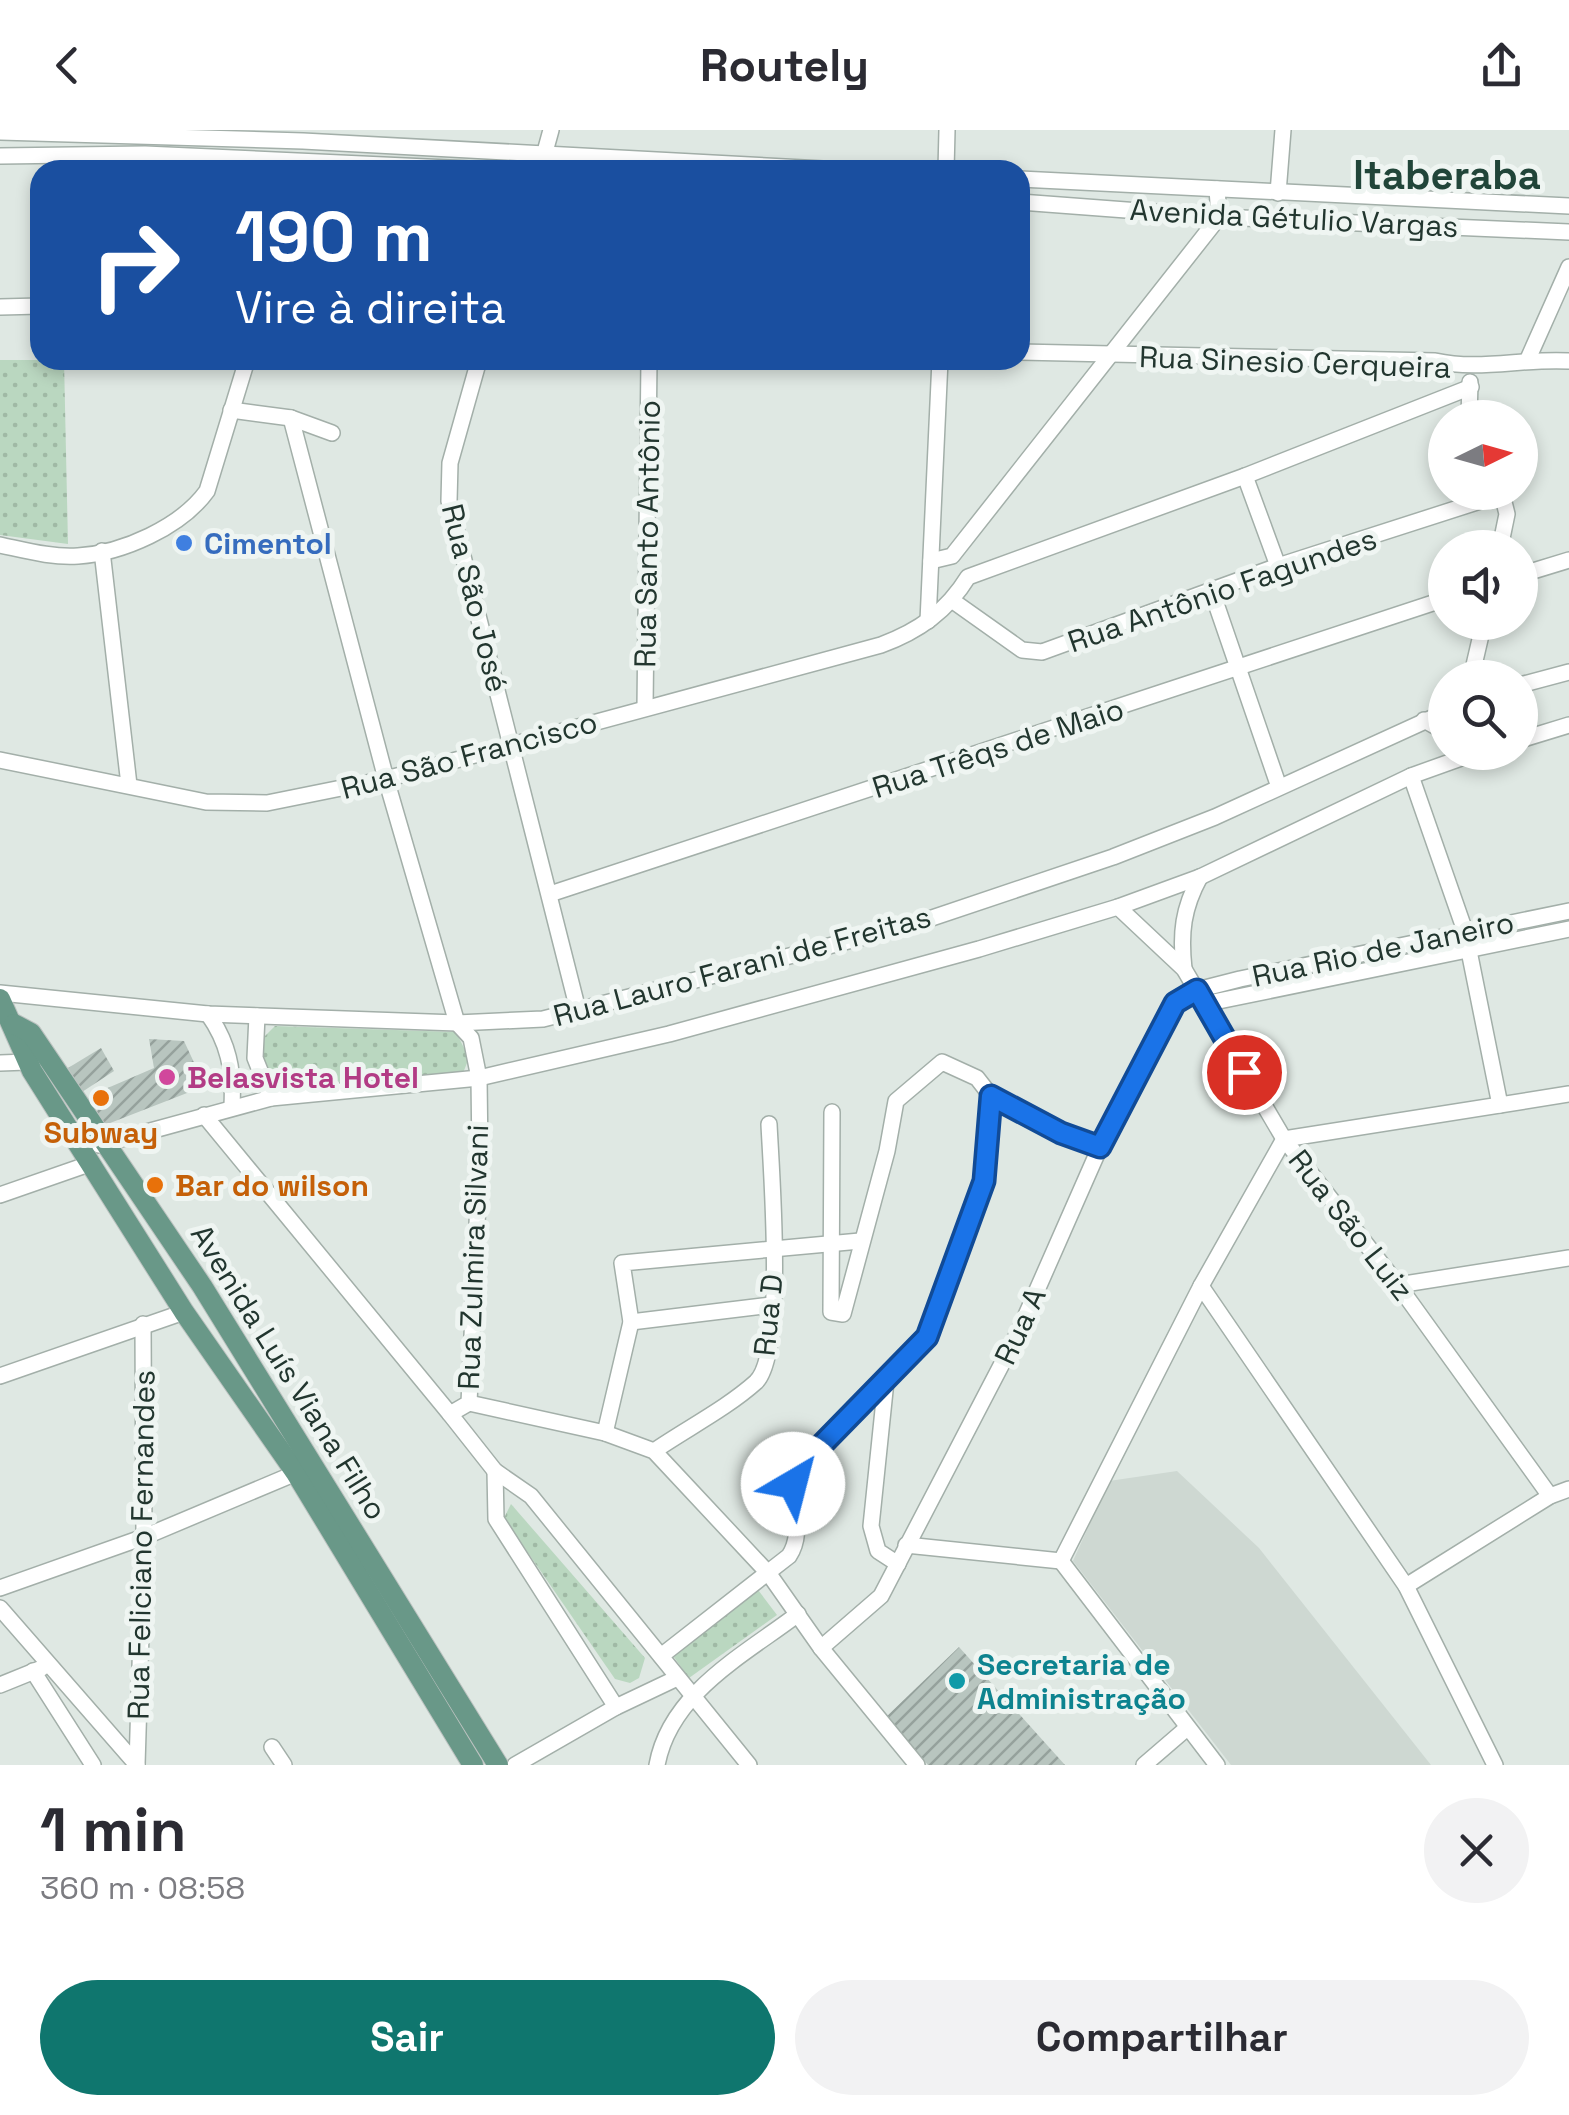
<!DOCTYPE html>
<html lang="pt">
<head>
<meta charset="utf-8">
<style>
	:root { --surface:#fff; --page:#f2f2f3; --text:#2b2b33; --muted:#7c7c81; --accent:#0f766e }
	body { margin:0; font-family:"Space Grotesk",sans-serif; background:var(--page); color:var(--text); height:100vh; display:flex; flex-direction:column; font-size:38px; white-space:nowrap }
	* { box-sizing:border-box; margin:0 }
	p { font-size:32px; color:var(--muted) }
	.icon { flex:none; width:55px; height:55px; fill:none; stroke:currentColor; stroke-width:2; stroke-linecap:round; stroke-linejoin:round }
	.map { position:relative; height:1635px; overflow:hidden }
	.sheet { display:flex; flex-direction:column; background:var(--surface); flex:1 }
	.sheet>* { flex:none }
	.banner { position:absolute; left:30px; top:30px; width:1000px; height:210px; border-radius:30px; box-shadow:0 5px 15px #0003; background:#1a4fa0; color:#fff; overflow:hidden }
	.needle { width:65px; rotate:85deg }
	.tools { position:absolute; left:1428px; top:270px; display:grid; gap:20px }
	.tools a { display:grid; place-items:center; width:110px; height:110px; border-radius:50%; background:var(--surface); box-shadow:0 5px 15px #0003; font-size:50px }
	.pin { position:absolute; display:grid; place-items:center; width:85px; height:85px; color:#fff; margin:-42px; border:5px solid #fff; border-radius:50%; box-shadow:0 2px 10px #0007 }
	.me { position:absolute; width:110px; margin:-55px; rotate:37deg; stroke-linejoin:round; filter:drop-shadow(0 0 8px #0008) }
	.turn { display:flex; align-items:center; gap:35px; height:210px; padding:0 40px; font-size:45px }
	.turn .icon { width:130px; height:130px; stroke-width:2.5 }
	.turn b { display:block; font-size:70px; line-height:85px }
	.round { display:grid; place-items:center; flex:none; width:105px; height:105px; border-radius:52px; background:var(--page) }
	.summary { display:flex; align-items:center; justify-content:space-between; height:170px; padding:0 40px }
	h1 { font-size:60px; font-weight:700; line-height:75px }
	.button { display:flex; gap:20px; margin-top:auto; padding:20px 40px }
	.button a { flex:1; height:115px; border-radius:60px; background:var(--accent); color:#fff; font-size:40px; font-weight:700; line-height:115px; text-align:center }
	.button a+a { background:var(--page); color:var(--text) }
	header { display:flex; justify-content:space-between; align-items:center; height:130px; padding:0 40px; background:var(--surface); font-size:45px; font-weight:700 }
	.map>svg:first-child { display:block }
	.built { fill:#ced8d2 }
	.grass { fill:url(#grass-dots) }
	.building { fill:url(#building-hatch) }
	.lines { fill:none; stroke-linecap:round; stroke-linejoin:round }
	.minor-casing { stroke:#a3afa9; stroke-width:18 }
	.major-casing { stroke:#bdc3c1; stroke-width:22 }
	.minor { stroke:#fff; stroke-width:15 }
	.major { stroke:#699888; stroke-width:20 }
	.route-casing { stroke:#114b97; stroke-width:25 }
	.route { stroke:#1a73e8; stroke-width:18 }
	.shop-dot { fill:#3f7fe0; stroke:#eff5f2; stroke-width:4 }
	.hotel-dot { fill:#d1479c; stroke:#eff5f2; stroke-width:4 }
	.food-dot { fill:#e8710a; stroke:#eff5f2; stroke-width:4 }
	.culture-dot { fill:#0f9aa8; stroke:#eff5f2; stroke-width:4 }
	.labels { text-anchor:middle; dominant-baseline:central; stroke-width:10; stroke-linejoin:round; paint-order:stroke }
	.street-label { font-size:30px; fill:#22362f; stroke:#eff5f2 }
	.shop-label { font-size:30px; font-weight:bold; fill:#366cbe; stroke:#eff5f2; text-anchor:start }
	.hotel-label { font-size:30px; font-weight:bold; fill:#b23c85; stroke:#eff5f2; text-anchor:start }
	.food-label { font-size:30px; font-weight:bold; fill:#c56008; stroke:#eff5f2 }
	.culture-label { font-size:30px; font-weight:bold; fill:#0d838f; stroke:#eff5f2; text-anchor:start }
	.district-label { font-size:40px; font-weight:bold; fill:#214539; stroke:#eff5f2 }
</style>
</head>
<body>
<header><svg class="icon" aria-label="back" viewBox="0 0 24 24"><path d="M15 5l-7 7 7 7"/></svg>Routely<svg class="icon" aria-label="share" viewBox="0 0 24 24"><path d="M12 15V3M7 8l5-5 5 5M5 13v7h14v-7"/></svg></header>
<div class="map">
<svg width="1569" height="1635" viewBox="0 0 1569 1635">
	<defs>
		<pattern id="grass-dots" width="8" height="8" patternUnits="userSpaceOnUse" patternTransform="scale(2.5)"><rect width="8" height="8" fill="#bad7c0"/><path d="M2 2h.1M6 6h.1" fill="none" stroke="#a0b9a5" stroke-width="1.8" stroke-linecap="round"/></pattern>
		<pattern id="building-hatch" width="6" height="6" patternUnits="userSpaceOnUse" patternTransform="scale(2.5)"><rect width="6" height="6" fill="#b8c5bf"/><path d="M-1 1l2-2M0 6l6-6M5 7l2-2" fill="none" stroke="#95a19c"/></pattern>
	</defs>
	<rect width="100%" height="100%" fill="#dfe8e3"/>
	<polygon class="built" points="1177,1341 1259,1418 1431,1635 1231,1635 1073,1431 1109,1351"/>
	<g class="grass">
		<polygon points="0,230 64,230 68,414 0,405"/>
		<polygon points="275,896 456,902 469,928 463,943 281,961 263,946 264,907"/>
		<polygon points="511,1374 645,1528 639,1548 630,1553 615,1549 504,1388"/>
		<polygon points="755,1456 777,1485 689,1548 668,1519"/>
	</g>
	<g class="building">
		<polygon points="149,909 184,911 205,956 105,995 96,985 103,960 154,938"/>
		<polygon points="101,918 114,941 82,962 68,938"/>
		<polygon points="959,1517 1065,1635 928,1635 887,1586"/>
	</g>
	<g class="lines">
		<defs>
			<g id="minor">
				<polyline points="0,2 303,11 842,40"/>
				<polyline points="0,26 145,24 492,40"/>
				<polyline points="540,40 551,0"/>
				<polyline points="946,40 947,0"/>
				<polyline points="1020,49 1569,76"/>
				<polyline points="1278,63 1283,0"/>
				<polyline points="1020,72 1219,87 1569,102"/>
				<polyline points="0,177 40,176"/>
				<path d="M1020,222l415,9c45,10 88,-3 134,0"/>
				<polyline points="1528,229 1569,137"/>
				<polyline points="479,230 450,333 449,371 578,880"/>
				<polyline points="231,280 291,288 332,303"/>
				<polyline points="291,288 386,649 457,893 471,908 479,948 480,1027 469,1273 450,1284 495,1341 531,1366 749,1635"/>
				<polyline points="1469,288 1470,252"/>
				<polyline points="1245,346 1278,436"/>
				<path d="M0,415c24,5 53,13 78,11 45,-3 103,-29 129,-65l40,-131"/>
				<polyline points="102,421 129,655"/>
				<polyline points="931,431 952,426 1219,87 1217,59"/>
				<polyline points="1520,445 1569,430"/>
				<polyline points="1212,462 1279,657"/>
				<polyline points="953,471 1022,520 1042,522 1278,436 1502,364 1507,384 1500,418"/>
				<polyline points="928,491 940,230"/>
				<polyline points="1471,548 1484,492"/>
				<polyline points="1520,555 1569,542"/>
				<polyline points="645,578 649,230"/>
				<polyline points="1424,590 1440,599 1445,609"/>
				<polyline points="1520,610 1569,595"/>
				<path d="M0,630l206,42 61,1 119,-24 495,-134c38,-14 66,-34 87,-68l277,-101 226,-89"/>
				<polyline points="1411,646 1465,801 1500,975"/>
				<polyline points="550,764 1445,469"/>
				<polyline points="1118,777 1184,839 1284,1009 1398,1155 1550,1366"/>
				<path d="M1184,839c-4,-36 -1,-61 16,-92"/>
				<polyline points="0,863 208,884 457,893 543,889 911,795 1113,727 1215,687 1445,582"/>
				<polyline points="1204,874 1569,799"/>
				<path d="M208,884c20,28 26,56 24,91"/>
				<polyline points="257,886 255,928 271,968"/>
				<polyline points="0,933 27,932"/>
				<polyline points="991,966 1061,1003 1100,1017"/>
				<polyline points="204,985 450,1284"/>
				<polyline points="99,1015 271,968 479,948 669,904 979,819 1118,777 1200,747 1411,646 1478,622"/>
				<polyline points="0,1065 89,1034"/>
				<polyline points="1398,1155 1569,1128"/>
				<polyline points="1201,1156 1406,1456 1495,1635"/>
				<polyline points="631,1192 771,1175"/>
				<polyline points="0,1246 184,1182"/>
				<polyline points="886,1251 871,1396 878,1421 898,1434"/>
				<polyline points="469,1273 605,1303 654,1321 769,1444 821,1518 917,1635"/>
				<polyline points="605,1303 631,1192 622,1133 860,1111"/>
				<path d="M654,1321c32,-22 73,-43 102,-69 30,-29 15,-213 13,-258"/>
				<polyline points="495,1341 496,1389 616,1577"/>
				<polyline points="906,1415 1061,1431"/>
				<polyline points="1061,1431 1201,1156 1284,1009 1569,964"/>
				<polyline points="1061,1431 1217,1635"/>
				<polyline points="1406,1456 1550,1366 1569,1359"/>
				<polyline points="0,1458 144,1407 296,1343"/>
				<polyline points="0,1478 137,1635"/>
				<polyline points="821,1518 881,1466 1019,1201 1100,1017 1175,873 1197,860 1240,849 1569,781"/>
				<path d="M661,1526l128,-100c18,-27 -3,-58 9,-87l129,-132 56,-156 8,-85 -14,-18 -35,-16 -46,39 -9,50 -44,163 -12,-2 1,-200"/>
				<polyline points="33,1541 93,1635"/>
				<polyline points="0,1555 42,1538"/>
				<polyline points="272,1617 284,1635"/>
				<polyline points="137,1635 144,1407 143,1194"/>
				<polyline points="515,1635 616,1577 675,1549"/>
				<path d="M657,1635c13,-72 87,-110 141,-151"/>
				<polyline points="1144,1635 1187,1598"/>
			</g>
			<g id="major">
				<polyline points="0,869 32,941 184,1182 296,1343 473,1635"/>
				<polyline points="14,894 31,903 202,1156 498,1635"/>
			</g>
		</defs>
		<use href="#minor" class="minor-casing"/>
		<use href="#major" class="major-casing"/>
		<use href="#minor" class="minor"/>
		<use href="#major" class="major"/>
	</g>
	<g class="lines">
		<defs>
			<polyline id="route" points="793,1354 798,1339 927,1207 984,1051 991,966 1061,1003 1100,1017 1175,873 1197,860 1244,942"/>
		</defs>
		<use href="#route" class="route-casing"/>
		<use href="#route" class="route"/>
	</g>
	<circle class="shop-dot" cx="184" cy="413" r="10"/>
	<circle class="hotel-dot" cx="167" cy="947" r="10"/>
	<g class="food-dot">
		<circle cx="101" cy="968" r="10"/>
		<circle cx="155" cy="1055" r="10"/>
	</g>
	<circle class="culture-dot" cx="957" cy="1551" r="10"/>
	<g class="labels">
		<g class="street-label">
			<text transform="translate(1294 88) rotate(3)">Avenida Gétulio Vargas</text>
			<text transform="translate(1295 232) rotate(2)">Rua Sinesio Cerqueira</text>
			<text transform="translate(647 404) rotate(-89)">Rua Santo Antônio</text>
			<text transform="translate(1222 460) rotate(-19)">Rua Antônio Fagundes</text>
			<text transform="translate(475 468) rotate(76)">Rua São José</text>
			<text transform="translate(998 618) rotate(-18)">Rua Trêqs de Maio</text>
			<text transform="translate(469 625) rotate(-15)">Rua São Francisco</text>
			<text transform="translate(1383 819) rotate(-12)">Rua Rio de Janeiro</text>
			<text transform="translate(742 836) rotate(-15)">Rua Lauro Farani de Freitas</text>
			<text transform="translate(1351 1095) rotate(52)">Rua São Luiz</text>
			<text transform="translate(473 1127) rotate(-88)">Rua Zulmira Silvani</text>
			<text transform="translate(768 1185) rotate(-84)">Rua D</text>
			<text transform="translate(1020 1196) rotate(-65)">Rua A</text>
			<text transform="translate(289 1242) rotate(58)">Avenida Luís Viana Filho</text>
			<text transform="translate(141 1415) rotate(-89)">Rua Feliciano Fernandes</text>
		</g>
		<g class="shop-label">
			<text x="204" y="413">Cimentol</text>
		</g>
		<g class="hotel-label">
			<text x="187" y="947">Belasvista Hotel</text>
		</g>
		<g class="food-label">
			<text x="101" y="1002">Subway</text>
			<text x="175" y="1055" text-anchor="start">Bar do wilson</text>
		</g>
		<g class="culture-label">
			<text x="977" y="1534">Secretaria de<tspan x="977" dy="34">Administração</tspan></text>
		</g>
		<g class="district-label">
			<text x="1447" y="45">Itaberaba</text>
		</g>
	</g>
</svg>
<div class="tools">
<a><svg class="needle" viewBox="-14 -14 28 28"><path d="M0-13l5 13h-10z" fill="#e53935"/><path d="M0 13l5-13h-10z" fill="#7c7c81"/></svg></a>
<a><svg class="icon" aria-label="sound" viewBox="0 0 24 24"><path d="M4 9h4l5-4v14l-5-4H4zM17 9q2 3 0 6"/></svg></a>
<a><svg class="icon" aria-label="search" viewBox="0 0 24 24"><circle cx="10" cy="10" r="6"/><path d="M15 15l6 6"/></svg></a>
</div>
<div class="pin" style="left:1244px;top:942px;background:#d93025"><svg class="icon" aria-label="arrive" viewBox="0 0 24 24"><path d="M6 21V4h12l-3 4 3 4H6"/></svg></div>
<svg class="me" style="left:793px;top:1354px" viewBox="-20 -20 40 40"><circle r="19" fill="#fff"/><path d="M0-13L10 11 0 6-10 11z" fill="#1a73e8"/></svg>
<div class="banner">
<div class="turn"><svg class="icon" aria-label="right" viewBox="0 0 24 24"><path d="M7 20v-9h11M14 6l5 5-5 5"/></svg><div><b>190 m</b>Vire à direita</div></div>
</div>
</div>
<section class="sheet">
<div class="summary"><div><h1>1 min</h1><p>360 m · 08:58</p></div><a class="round"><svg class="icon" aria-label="close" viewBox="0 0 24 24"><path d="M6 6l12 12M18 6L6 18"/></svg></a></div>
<div class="button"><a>Sair</a><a>Compartilhar</a></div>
</section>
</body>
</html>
